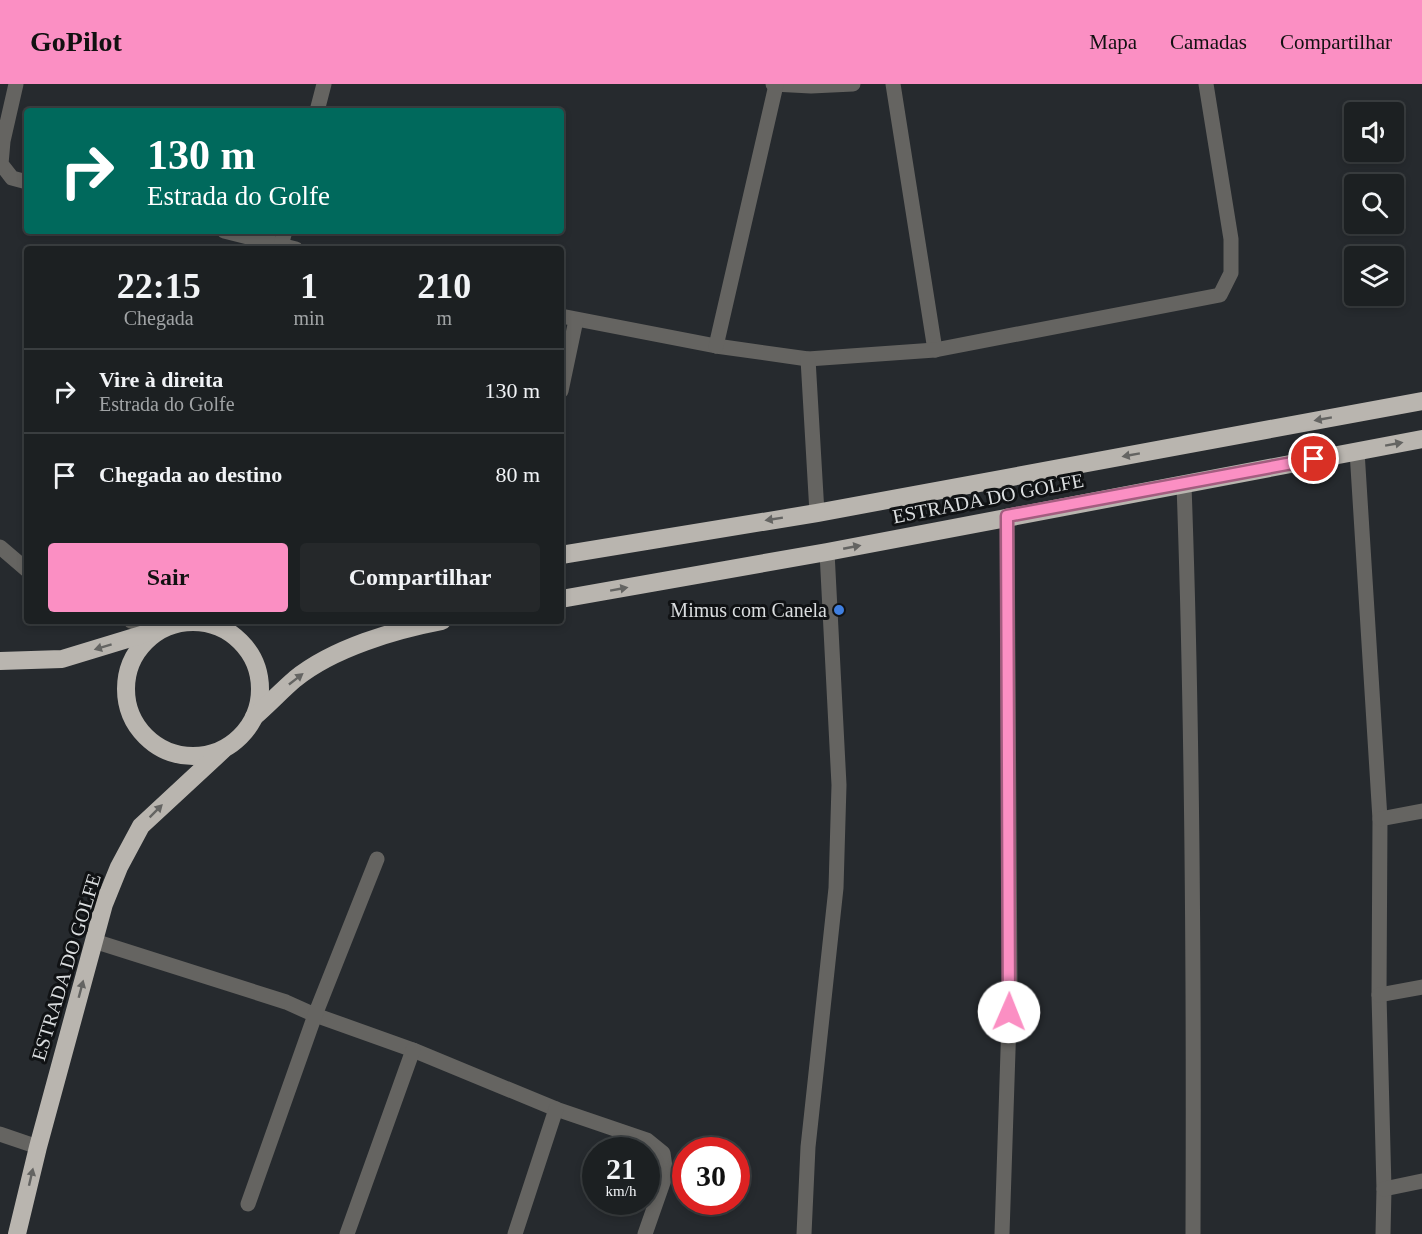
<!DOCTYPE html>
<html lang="pt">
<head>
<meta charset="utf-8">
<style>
	:root { --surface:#1c2022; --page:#25282a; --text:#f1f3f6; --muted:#a0a3a5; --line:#3a3e40; --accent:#fb8fc3 }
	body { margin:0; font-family:"Times New Roman",serif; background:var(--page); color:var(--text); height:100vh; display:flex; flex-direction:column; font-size:22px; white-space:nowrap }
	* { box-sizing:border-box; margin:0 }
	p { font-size:20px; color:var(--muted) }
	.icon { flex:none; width:33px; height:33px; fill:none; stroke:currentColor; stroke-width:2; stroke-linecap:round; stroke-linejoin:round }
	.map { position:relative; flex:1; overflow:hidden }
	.side { position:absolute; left:24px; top:162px; width:540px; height:378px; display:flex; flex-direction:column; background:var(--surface); border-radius:6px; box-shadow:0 3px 9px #0003,0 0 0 2px var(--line) }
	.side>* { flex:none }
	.hud { position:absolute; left:24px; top:24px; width:540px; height:126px; border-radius:6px; box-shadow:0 3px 9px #0003,0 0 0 2px var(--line); background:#00695c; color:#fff; overflow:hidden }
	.tools { position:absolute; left:1344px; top:18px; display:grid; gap:12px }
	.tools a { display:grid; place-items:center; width:60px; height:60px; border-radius:6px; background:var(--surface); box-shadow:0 3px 9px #0003,0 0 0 2px var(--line); font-size:30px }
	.speed { position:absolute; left:582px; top:1053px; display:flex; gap:12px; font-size:30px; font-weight:700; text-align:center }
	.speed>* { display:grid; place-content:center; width:78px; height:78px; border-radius:50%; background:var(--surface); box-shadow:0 3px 9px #0003,0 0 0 2px var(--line); line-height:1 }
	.speed small { font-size:15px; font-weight:400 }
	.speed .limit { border:9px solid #d22; background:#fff; color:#111 }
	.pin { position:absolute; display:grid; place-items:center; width:51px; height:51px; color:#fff; margin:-26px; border:3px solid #fff; border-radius:50%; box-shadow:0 2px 6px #0007 }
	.me { position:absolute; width:66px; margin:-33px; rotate:1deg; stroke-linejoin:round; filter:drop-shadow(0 0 4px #0008) }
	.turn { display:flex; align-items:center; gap:21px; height:126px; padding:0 24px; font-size:27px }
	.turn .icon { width:78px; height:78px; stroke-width:2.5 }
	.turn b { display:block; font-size:42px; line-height:51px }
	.eta { display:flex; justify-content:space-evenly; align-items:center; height:102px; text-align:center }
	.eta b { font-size:36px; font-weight:700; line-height:42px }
	.button { display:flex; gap:12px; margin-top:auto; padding:12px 24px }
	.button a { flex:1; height:69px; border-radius:6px; background:var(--accent); color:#111; font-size:24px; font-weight:700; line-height:69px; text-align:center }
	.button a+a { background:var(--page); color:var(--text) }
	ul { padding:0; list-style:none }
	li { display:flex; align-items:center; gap:18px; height:84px; padding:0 24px; border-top:2px solid var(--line) }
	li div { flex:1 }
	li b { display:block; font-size:22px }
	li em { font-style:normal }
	header { display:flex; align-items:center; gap:36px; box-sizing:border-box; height:84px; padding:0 30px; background:var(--accent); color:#111 }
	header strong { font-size:28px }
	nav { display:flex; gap:33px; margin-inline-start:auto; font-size:21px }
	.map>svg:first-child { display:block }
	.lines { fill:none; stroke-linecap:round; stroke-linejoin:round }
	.street { stroke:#656461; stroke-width:15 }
	.highway { stroke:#b9b5af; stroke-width:18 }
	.oneway { fill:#646462 }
	.route-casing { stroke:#a35d7f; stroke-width:15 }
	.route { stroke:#fb8fc3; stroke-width:10 }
	.shop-dot { fill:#3f7fe0; stroke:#101214; stroke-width:2 }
	.labels { text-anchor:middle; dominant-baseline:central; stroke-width:6; stroke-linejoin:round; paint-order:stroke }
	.street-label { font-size:20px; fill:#dadddf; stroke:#101214 }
	.poi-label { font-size:20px; fill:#dadddf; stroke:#101214; text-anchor:end }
</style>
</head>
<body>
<header>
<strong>GoPilot</strong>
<nav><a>Mapa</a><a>Camadas</a><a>Compartilhar</a></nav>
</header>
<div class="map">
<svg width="1422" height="1150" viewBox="0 0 1422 1150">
	<rect width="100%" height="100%" fill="#262a2e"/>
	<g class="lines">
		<g class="street">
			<polyline points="16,0 3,57 1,80 12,94 27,98"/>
			<polyline points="773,0 811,2 853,0"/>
			<polyline points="893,0 935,266"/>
			<polyline points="317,27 324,0"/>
			<polyline points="224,147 296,165"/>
			<polyline points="280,165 285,147"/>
			<polyline points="561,232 716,262 808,275 935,266 1220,211 1231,189 1231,155 1206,0"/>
			<polyline points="716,262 776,1"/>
			<polyline points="808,275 817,429"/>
			<polyline points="561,307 576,236"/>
			<polyline points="1357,367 1380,735 1379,911 1384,1105 1383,1150"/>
			<path d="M1184,401c9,249 10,499 9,749"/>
			<polyline points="0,463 27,486"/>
			<polyline points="131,537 159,546"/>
			<polyline points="1380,735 1422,727"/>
			<polyline points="94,857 286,918 315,931 413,966 556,1025 647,1056 663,1069 666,1090 645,1150"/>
			<polyline points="1379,911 1422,903"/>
			<polyline points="0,1050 38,1063"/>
			<polyline points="1384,1105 1422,1097"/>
			<polyline points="248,1120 315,931 377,775"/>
			<polyline points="347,1150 413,966"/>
			<polyline points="515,1150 556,1025"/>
			<polyline points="804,1150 808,1063 836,804 839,701 827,468"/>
			<polyline points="1002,1150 1010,906 1007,432"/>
		</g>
		<g class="highway">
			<polyline points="561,471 817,429 1422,317"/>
			<polyline points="561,515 827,468 1422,355"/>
			<circle cx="193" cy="605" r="67"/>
			<polyline points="0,577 62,575 154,547"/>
			<path d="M254,633c14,-12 27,-26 41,-38 38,-31 100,-49 147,-58"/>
			<polyline points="17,1150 38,1063 94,857 104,820 119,783 141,742 223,666"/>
		</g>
	</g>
	<defs><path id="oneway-solid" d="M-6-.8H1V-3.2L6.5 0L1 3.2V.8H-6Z" transform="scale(1.5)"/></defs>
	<g class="oneway">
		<use href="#oneway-solid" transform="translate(1323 335) rotate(170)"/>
		<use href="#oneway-solid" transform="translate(1394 360) rotate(-10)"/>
		<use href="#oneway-solid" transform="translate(1131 371) rotate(170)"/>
		<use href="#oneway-solid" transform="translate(774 435) rotate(171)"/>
		<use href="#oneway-solid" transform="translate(852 463) rotate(-11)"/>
		<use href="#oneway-solid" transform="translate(619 505) rotate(-10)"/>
		<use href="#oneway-solid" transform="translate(103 563) rotate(163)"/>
		<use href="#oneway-solid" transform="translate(296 595) rotate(-38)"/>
		<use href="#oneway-solid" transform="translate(156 727) rotate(-45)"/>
		<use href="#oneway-solid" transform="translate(81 905) rotate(-75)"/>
		<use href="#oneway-solid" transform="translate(31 1093) rotate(-77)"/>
	</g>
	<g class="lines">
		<defs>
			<polyline id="route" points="1009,928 1007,432 1314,375"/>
		</defs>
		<use href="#route" class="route-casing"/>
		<use href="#route" class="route"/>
	</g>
	<circle class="shop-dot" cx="839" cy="526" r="6"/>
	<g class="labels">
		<g class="street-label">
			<text transform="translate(988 414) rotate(-11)">ESTRADA DO GOLFE</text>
			<text transform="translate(66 883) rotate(-73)">ESTRADA DO GOLFE</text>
		</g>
		<g class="poi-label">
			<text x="827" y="526">Mimus com Canela</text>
		</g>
	</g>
</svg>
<div class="tools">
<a><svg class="icon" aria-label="sound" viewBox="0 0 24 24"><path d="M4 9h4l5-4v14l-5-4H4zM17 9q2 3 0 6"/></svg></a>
<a><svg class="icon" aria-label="search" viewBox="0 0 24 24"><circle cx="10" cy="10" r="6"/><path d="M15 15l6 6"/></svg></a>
<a><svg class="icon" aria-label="layers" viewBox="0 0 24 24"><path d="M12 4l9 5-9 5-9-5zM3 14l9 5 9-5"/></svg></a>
</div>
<div class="speed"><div>21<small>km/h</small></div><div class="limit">30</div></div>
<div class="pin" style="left:1314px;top:375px;background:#d93025"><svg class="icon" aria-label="arrive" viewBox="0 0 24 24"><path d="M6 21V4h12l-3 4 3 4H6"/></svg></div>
<svg class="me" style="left:1009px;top:928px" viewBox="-20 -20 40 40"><circle r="19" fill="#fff"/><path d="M0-13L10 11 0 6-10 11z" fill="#fb8fc3"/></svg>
<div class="hud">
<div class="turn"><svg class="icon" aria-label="right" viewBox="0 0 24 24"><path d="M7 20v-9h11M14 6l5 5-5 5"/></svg><div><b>130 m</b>Estrada do Golfe</div></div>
</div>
<section class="side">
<div class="eta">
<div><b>22:15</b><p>Chegada</p></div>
<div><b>1</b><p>min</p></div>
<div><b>210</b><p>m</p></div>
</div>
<ul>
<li><svg class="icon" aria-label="right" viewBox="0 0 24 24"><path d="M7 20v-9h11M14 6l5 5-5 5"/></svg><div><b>Vire à direita</b><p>Estrada do Golfe</p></div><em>130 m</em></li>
<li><svg class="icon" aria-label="arrive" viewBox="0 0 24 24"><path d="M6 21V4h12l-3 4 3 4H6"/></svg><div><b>Chegada ao destino</b></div><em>80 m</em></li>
</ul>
<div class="button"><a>Sair</a><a>Compartilhar</a></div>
</section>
</div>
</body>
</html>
